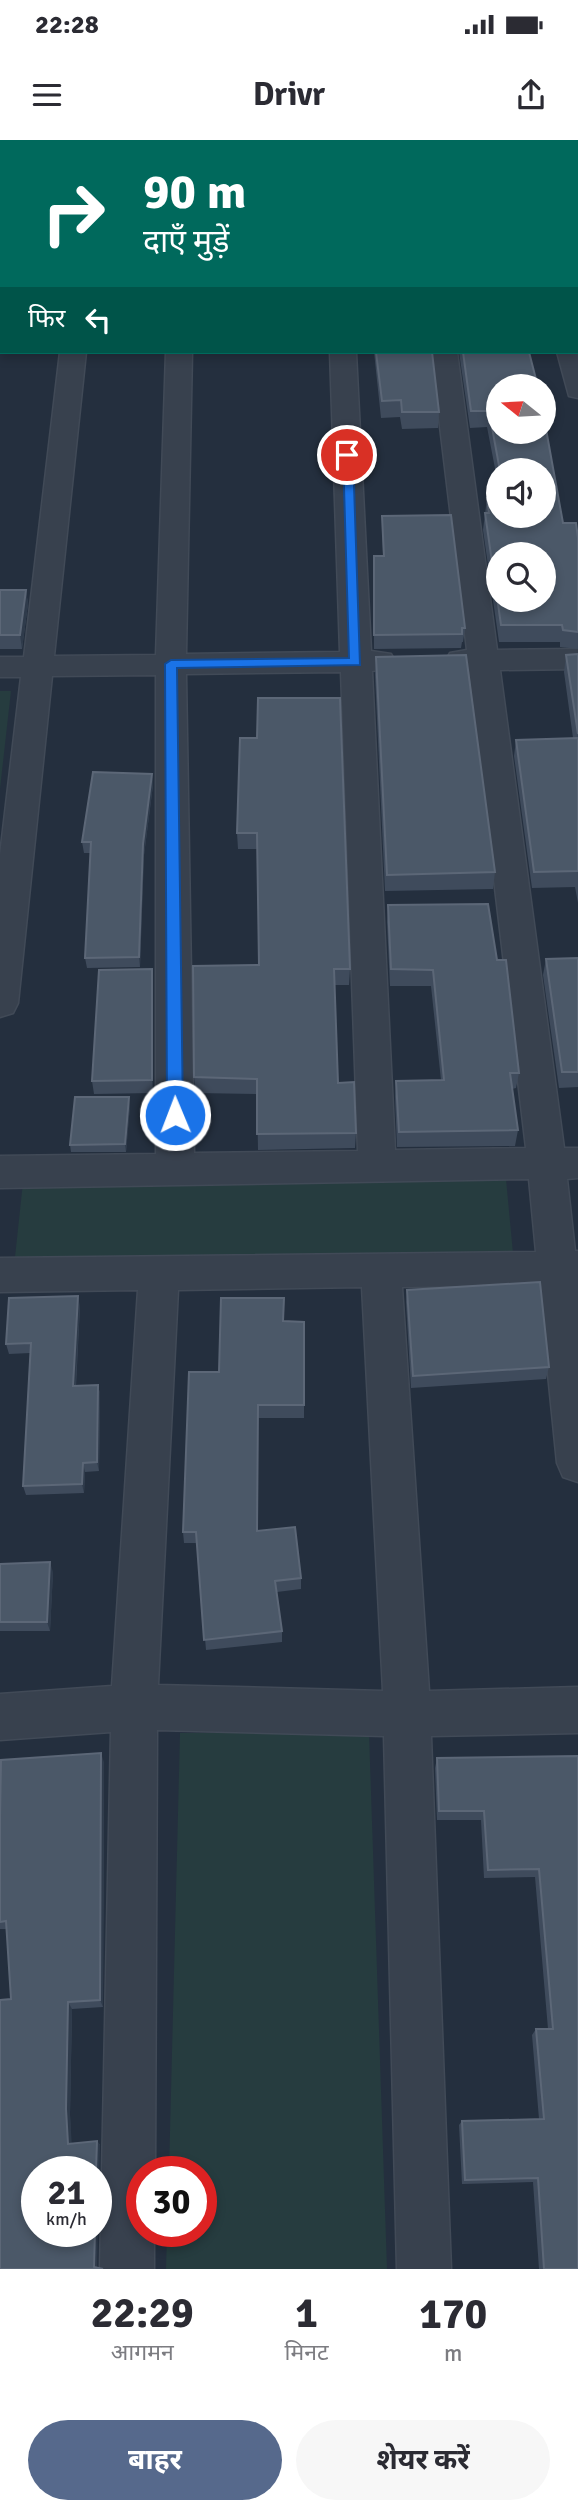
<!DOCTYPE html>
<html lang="hi">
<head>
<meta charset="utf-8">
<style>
	:root { --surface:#fff; --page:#f7f7f7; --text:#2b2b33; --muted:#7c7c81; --accent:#56698c }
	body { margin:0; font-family:Signika,"Noto Sans Devanagari",sans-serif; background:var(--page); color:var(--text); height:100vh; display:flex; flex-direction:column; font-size:26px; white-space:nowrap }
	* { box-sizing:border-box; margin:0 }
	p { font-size:23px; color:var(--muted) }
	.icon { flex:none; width:38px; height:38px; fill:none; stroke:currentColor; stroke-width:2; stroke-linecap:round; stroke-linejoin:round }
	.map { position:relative; height:2129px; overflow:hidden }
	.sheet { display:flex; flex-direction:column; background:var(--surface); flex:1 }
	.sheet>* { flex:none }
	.top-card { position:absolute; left:0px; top:0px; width:579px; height:214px; box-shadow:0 4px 10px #0003; background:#00695c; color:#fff; overflow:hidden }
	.needle { width:46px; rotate:288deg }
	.fabs { position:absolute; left:486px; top:234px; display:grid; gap:14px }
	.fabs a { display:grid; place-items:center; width:70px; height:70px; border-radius:50%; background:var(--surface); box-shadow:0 4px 10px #0003; font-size:35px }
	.speed { position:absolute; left:21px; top:2016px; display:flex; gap:14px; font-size:35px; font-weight:700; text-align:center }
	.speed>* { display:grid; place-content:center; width:91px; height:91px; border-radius:50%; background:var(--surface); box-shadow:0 4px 10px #0003; line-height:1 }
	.speed small { font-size:18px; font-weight:400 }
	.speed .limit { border:10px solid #d22; background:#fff; color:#111 }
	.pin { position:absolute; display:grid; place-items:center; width:60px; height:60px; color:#fff; margin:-30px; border:4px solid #fff; border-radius:50%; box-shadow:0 2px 7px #0007 }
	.me { position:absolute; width:77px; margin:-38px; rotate:359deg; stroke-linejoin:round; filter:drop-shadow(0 0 5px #0008) }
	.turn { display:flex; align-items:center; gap:24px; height:147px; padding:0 28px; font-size:32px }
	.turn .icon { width:91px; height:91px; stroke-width:2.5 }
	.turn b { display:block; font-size:49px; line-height:60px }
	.then { display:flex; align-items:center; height:66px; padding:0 28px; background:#0003; gap:14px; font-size:26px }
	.eta { display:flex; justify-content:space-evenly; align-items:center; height:119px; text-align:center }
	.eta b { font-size:42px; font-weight:700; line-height:49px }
	.cta { display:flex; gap:14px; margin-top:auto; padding:14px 28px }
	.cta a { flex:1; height:80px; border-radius:42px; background:var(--accent); color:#fff; font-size:28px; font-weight:700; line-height:80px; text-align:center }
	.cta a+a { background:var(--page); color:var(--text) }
	.status { display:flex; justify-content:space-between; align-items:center; height:49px; padding:0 35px; background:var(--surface); direction:ltr }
	.status svg { height:19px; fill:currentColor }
	header { display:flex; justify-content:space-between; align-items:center; height:91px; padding:0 28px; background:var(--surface); font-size:32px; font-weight:700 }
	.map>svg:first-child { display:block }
	.green { fill:#263c3f }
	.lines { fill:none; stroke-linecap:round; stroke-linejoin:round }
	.minor-casing { stroke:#414a57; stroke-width:3 }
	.minor { fill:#38414e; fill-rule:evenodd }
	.wall { fill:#3f4b5c }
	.shaded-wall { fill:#2f3b4b }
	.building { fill:#4b5868; stroke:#5c6777; stroke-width:2; fill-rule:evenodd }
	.route { fill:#1a73e8; stroke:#114b97; stroke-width:2 }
</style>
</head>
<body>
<div class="status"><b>22:28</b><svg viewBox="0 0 49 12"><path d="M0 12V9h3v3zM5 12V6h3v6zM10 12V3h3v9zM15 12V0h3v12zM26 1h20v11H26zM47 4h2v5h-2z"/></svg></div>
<header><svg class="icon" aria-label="menu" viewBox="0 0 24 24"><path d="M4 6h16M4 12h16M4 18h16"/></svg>Drivr<svg class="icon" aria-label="share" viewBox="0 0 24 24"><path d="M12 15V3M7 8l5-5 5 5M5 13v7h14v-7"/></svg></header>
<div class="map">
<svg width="578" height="2129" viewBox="0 0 578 2129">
	<rect width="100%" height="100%" fill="#242f3e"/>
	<g class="green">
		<polygon points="0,551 11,551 0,649"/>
		<polygon points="506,1039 513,1113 15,1117 23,1042"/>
		<polygon points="369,1592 387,2129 166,2129 167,2091 201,2091 201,2032 169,2032 180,1593"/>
	</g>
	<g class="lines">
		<defs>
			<g id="minor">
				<rect x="0" y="187" width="2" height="16"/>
				<polygon points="578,206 578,258 569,256 557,212 578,212"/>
				<path d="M60,212h26l-32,304 102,-1 10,-303h26l-6,302 154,-2 -10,-300h26l15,299 20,3 4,7 -4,7 -19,3 23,479 131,-2 -57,-478 -19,-3 -4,-7 4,-7 17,-3 -36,-298h26l40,298 81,-1v20l-78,1 64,478h14v30l-11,1 8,72h3v231l-15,-5 -6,-14 -18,-178 -137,2 27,404 149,-4v46l-147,3 20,533h-54l-13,-533 -227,-6 -2,442h-13v59h12v38h-54l11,-537 -111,8v-46l112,-8 26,-396 -138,2v-34l536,-6 -7,-73 -529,9v-32l156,-2v-479l-104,1 -34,327 -5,10 -13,4v-162l21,-178h-21v-20h24zM341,532l17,479 -164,2 -8,-479zM362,1147l21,404 -225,-6 20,-395z"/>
			</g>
		</defs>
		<use href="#minor" class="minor-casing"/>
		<use href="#minor" class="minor"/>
	</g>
	<g class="wall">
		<polygon points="374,212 432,212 439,272 438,288 402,289 400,277 381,278"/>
		<polygon points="459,212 529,212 563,383 578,398 578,509 560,507 560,502 499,502 483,390 487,358 499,376 544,331 499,331 499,349 487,287 470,288"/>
		<polygon points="382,376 465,488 463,502 462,502 461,508 374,509 374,416 383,416 382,390"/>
		<polygon points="0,450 26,450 28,464 22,509 0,509"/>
		<polygon points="578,514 578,763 575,747 532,748 514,616 516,600 573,598 564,532 566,515"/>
		<polygon points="376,517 495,732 493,749 385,751 375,535"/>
		<polygon points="240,598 350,829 349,845 334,845 338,943 356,993 355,1008 258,1010 257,954 196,953 194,937 259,825 257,709 238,709 237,693"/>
		<polygon points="152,634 153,645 144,715 140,827 87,828 85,818 90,713 84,713 82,702"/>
		<polygon points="388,765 497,820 519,933 516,948 512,949 518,990 515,1006 397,1007 395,957 396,941 441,940 431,846 390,846 387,782"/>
		<polygon points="578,818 578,947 559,948 543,835 546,819"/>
		<polygon points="153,843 153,953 94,954 92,941"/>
		<polygon points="130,965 126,1012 71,1012 70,1005"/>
		<polygon points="407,1150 549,1227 546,1239 411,1248 406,1162"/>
		<polygon points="80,1166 76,1246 98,1245 100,1254 99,1331 85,1332 84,1353 26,1355 23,1346 30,1213 9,1214 6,1204"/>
		<polygon points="284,1181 304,1182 304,1278 258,1278 257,1391 301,1438 301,1449 277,1452 282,1491 282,1502 206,1510 197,1403 184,1403 183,1392 219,1232"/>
		<polygon points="0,1424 53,1432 50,1491 0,1491"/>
		<polygon points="578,1616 578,2129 539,2129 533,2042 462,2044 459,1985 462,1981 539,1979 532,1895 536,1889 548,1889 535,1737 484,1738 481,1680 437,1680 435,1628 437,1618"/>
		<polygon points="104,1622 103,1867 72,1869 70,1974 71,2004 97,2001 100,2005 0,2129 11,1859 7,1789 0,1789 0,1678"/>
	</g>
	<g class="shaded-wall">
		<polygon points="26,450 28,464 22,509 20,495"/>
		<polygon points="152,634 153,645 144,715 140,827 139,817 143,704"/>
		<polygon points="152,829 153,843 153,953 152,940"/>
		<polygon points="129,957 130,965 126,1012 125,1004"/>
		<polygon points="78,1156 80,1166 75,1255 73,1246"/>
		<polygon points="98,1245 100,1254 99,1331 97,1322"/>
		<polygon points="83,1323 85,1332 84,1353 82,1344"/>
		<polygon points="50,1422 53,1432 50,1491 47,1482"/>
		<polygon points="101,1613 104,1622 103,1867 100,1860"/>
		<polygon points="68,1862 72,1869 70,1974 72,2008 68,2004 66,1969"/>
		<polygon points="97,2001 100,2005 97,2129 94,2127 95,2091 96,2091"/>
	</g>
	<g class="building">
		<polygon points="376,212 432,212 439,272 402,272 401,260 382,261"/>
		<path d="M463,212h66l9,35h-39v45h45v-14l19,105h13l2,15v94l-15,-2 -1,-5h-61l-16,-112h4l-2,-15h12v18h45v-45h-44l-11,-60h-18zM499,415h45v45h-45z"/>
		<polygon points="451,375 465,488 462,488 462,494 374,495 374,416 384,416 382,376"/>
		<polygon points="0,450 26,450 20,495 0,495"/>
		<polygon points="578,514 578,594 566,515"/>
		<polygon points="466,515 495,732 387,735 376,517"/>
		<polygon points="258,558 340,558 350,829 334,829 338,943 354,942 356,993 257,994 257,939 194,937 193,826 259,825 257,693 237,693 240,598 257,598"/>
		<polygon points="578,598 578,732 578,731 534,732 516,600"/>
		<polygon points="93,632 152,634 143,704 139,817 85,818 91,702 82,702"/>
		<polygon points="488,764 497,820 506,820 519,933 510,933 518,990 399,992 396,941 444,940 433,830 391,829 388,765"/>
		<polygon points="578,818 578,932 562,932 546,819"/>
		<polygon points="152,829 152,940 92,941 99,830"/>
		<polygon points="75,957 129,957 125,1004 70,1005"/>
		<polygon points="540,1142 549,1227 413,1236 407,1150"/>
		<polygon points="78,1156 73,1246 98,1245 97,1322 83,1323 82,1344 23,1346 31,1203 6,1204 9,1158"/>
		<polygon points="221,1158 284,1158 283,1181 304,1182 304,1265 258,1265 257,1391 295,1387 301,1438 275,1441 282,1491 204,1500 196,1392 183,1392 189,1232 219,1232"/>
		<polygon points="50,1422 47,1482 0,1482 0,1424"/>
		<polygon points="101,1613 100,1860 68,1862 66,1969 68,2004 97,2001 96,2032 37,2032 37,2091 95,2091 94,2127 103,2129 0,2129 0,1860 11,1859 6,1781 0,1782 0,1678 1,1620"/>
		<polygon points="578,1616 578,2129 544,2129 538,2038 465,2040 462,1981 544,1979 536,1889 553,1889 539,1729 488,1730 484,1671 439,1671 437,1618"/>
	</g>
	<polygon class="route" points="343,313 353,315 360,525 177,528 183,975 175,981 167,975 165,524 171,520 349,518"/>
</svg>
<div class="fabs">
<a><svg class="needle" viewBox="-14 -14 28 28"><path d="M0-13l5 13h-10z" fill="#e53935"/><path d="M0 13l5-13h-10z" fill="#7c7c81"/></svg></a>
<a><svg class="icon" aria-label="sound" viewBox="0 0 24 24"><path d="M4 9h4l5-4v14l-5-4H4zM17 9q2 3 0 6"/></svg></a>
<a><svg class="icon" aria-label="search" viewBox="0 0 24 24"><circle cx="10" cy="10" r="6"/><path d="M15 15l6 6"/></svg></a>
</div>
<div class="speed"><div>21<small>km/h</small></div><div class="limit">30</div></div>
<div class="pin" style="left:347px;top:315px;background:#d93025"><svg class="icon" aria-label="arrive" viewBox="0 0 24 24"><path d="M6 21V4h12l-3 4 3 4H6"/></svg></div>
<svg class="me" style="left:175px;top:975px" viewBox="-20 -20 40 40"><circle r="17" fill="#1a73e8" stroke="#fff" stroke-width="3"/><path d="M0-11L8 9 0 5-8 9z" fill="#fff"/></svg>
<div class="top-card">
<div class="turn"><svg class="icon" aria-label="right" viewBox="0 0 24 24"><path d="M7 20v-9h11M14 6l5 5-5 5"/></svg><div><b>90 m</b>दाएँ मुड़ें</div></div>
<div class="then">फिर<svg class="icon" aria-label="left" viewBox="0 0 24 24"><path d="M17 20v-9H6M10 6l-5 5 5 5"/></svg></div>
</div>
</div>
<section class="sheet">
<div class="eta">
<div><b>22:29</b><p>आगमन</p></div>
<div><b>1</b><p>मिनट</p></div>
<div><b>170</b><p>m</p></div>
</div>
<div class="cta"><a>बाहर</a><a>शेयर करें</a></div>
</section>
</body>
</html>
